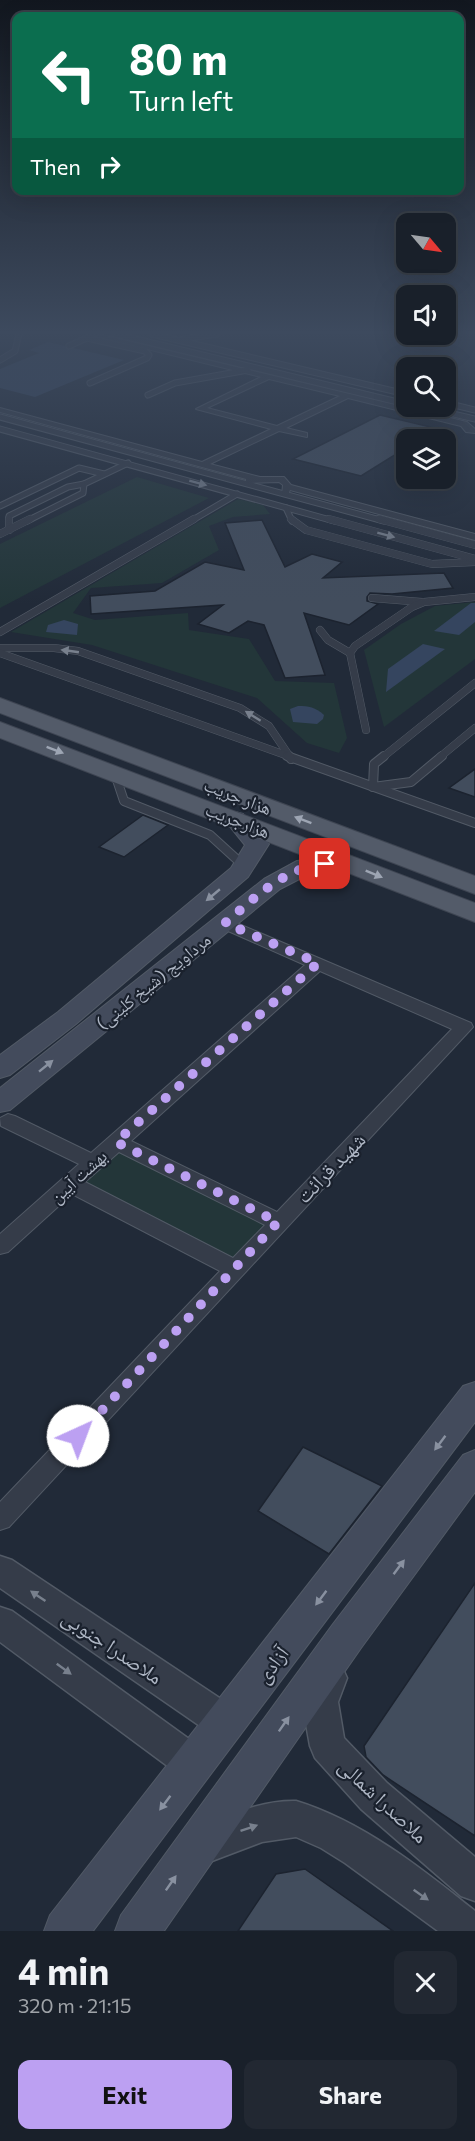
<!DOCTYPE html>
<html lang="en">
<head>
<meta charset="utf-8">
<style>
	:root { --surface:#19202a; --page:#222832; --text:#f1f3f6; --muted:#9fa3a8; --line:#373e47; --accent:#bca0f2 }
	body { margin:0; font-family:Commissioner,"Noto Naskh Arabic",sans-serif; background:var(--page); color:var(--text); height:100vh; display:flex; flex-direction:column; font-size:22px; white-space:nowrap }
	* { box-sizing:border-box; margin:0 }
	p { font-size:20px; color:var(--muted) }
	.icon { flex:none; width:33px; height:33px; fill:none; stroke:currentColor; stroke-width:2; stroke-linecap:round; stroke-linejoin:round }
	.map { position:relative; height:1931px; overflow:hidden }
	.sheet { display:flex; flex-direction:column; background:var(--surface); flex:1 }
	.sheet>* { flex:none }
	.guide { position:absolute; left:12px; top:12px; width:452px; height:183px; border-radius:12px; box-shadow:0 6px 24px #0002,0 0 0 2px var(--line); background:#0b6e4f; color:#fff; overflow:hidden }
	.needle { width:39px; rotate:119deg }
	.buttons { position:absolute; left:396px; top:213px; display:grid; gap:12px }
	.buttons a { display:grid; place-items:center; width:60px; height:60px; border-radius:12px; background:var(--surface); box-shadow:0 6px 24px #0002,0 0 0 2px var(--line); font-size:30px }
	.pin { position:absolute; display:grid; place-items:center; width:51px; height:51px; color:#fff; margin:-26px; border-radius:12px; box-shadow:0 3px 9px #0006 }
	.me { position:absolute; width:66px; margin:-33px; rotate:43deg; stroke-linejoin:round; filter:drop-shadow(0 0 4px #0008) }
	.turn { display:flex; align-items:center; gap:21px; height:126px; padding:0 18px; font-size:27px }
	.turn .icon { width:78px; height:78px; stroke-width:2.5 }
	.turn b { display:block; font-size:42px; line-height:51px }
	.then { display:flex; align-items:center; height:57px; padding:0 18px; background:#0003; gap:12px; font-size:22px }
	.round { display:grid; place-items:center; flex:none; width:63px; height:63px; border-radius:12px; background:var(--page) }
	.overview { display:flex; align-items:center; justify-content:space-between; height:102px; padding:0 18px }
	h1 { font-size:36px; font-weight:700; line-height:45px }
	.action { display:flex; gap:12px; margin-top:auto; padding:12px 18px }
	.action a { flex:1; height:69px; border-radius:12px; background:var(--accent); color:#111; font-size:24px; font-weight:700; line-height:69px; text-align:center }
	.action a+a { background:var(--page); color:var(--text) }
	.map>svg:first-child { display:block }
	.green { fill:#233639 }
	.water { fill:#35455f }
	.building { fill:#424d5d; stroke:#1c232f; stroke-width:1.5 }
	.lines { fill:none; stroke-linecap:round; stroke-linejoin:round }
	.service-far2-casing { stroke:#525a66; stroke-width:7 }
	.service-far1-casing { stroke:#525a66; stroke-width:8 }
	.service-casing { stroke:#525a66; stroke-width:10 }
	.pedestrian-casing { stroke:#525a66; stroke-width:2 }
	.minor-casing { stroke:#525a66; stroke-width:2 }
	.tertiary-casing { stroke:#525a66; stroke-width:3 }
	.secondary-casing { stroke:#525a66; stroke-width:2 }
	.primary-casing { stroke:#3e4552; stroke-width:2 }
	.service-far2 { stroke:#353c49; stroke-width:5 }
	.service-far1 { stroke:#353c49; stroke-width:7 }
	.service { stroke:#353c49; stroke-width:8 }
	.pedestrian { fill:#353c49; fill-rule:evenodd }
	.minor { fill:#353c49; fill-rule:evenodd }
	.tertiary { fill:#353c49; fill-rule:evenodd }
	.secondary { fill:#434b5c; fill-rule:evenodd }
	.primary { fill:#535b69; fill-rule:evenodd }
	.oneway { fill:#78808d }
	.oneway2 { fill:#9da5b3 }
	.oneway3 { fill:#8991a0 }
	.route { stroke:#bca0f2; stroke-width:10; stroke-dasharray:0 18 }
	.labels { text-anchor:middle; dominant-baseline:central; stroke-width:4.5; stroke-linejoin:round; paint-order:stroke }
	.street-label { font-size:18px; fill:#afb7c5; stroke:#1a212d }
	.near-street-label { font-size:21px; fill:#afb7c5; stroke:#1a212d }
</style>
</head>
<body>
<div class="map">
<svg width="475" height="1931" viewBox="0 0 475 1931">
	<rect width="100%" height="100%" fill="#212a38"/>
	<g class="green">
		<polygon points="137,477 209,498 0,608 0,544"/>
		<polygon points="238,499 263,505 270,514 233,517 209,526 219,550 162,583 91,588 73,613 95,620 188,613 189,630 249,639 275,681 334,683 347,738 339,753 307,743 257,698 92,645 11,632"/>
		<polygon points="475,602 475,659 384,727 364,650 401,624 435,606"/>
		<polygon points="116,1142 278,1222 235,1269 70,1184"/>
	</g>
	<g class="water">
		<polygon points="48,342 124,360 35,397 0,388 0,369 39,353 29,350"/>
		<polygon points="471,603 475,603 475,622 459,635 434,631"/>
		<polygon points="64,620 78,624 77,635 46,632 48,625"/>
		<polygon points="423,644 445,649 386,692 388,669"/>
		<path d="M298,706c11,0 17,1 26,9l-1,4 -6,5 -24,-2 -3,-13z"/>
	</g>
	<g class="building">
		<polygon points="380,415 439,429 421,440 406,440 406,448 361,476 293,459"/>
		<polygon points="262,520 285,567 312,554 342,562 323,578 444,573 453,588 392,594 370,593 367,597 367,601 378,604 349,625 304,613 325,675 285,678 264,625 248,621 229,633 198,624 223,605 91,614 90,596 155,591 205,562 244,570 225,523"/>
		<polygon points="475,769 475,797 449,788"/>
		<polygon points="143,815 168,825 124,857 99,847"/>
		<polygon points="303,1447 382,1486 329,1554 258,1511"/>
		<polygon points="475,1583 475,1836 383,1775 366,1757 364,1746"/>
		<polygon points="305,1869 393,1931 238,1931 276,1874"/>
	</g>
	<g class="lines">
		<defs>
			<g id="service-far2">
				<polyline points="115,334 406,404"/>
				<polyline points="152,334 406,394"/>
				<polyline points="87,338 145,351 149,355 147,358 90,383"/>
				<polyline points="183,339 217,334"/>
				<polyline points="69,346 91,336"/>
				<polyline points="0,360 15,351 19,334"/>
				<polyline points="148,395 175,383 248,370"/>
				<polyline points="446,403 475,410"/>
				<polyline points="419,406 475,419"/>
				<polyline points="0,417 384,521"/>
				<polyline points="0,429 334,521"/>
				<polyline points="0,506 79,468 104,474"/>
				<polyline points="286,508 292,521"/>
				<polyline points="9,521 9,516 68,487 84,484"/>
				<polyline points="27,521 83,493 84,484 128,463"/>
				<polyline points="191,521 237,494"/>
			</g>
			<g id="service-far1">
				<polyline points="9,519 9,530"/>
				<polyline points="291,519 306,530 432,564 475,562"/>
				<polyline points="329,519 475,559"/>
				<polyline points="379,519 475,545"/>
				<polyline points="0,534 30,519"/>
				<polyline points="372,598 422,602"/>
				<polyline points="320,630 328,640 350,653"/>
				<polyline points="0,632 194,519"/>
				<polyline points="0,648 54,648 78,651 240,708 269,726 290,757"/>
				<polyline points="0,653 291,757"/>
				<polyline points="366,730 350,653 355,646 412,607 424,602 475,597"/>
				<polyline points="383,757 475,683"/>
				<polyline points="440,757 475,728"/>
			</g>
			<g id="service">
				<polyline points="287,756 475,823"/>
				<polyline points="289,756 291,759"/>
				<polyline points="384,756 374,764 373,787 411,782 442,756"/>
				<polyline points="115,774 124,801 210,835 244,866"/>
			</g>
			<path id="pedestrian" d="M86,334h12l369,88 8,7v4l-9,-1 -5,-6 -113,-28 -62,30 21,5v4l-28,-6 -69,33 50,13h24l7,8 184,49v6l-185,-50 -2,5h-6l1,-10 -4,-3 -30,1 -3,-1v-3l-246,-67v-4l202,54 69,-33 -75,-20 65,-32zM269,379l71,17 -63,30 -70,-18z"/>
			<path id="minor" d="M225,918l246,105 2,4 -464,500 -9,3v-28l220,-231 -148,-77 -64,58 -8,2v-20l79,-70 -78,-38 -1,-8 8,-4 7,2 76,37 214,-188 -86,-38 -3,-4 3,-4zM320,971l132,58 -175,183 -146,-71zM119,1152l146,73 -32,33 -148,-76z"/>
			<g id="tertiary">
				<polygon points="0,1556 12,1560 239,1711 244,1723 239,1735 226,1740 213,1735 0,1588"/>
				<polygon points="0,1607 12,1611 207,1752 212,1764 207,1776 194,1782 181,1776 0,1642"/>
				<polygon points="330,1662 342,1667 347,1678 338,1702 344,1738 387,1783 475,1857 475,1901 461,1896 361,1809 315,1758 310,1746 302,1702 318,1667"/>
				<path d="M296,1801c66,20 125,67 179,110v20h-37l-93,-68 -24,-15 -25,-11 -34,5 -58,22 -13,-6 -6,-13 6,-13c33,-15 68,-32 105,-31z"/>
			</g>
			<g id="secondary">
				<polygon points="235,812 243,814 269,844 248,877 76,1024 10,1075 0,1078 0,1055 58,1012 231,868 245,845 224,819 227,814"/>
				<polygon points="345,855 353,857 357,862 353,867 311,873 280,889 10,1110 0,1112 0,1088 264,879 297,861"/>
				<polygon points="475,1382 475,1422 93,1931 44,1931 50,1915 463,1386"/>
				<polygon points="475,1450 475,1492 361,1648 164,1931 115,1931 121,1915 333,1624 463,1455"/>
			</g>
			<g id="primary">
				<polygon points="0,698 475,876 475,894 0,713"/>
				<polygon points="0,722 475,903 475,922 0,738"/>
			</g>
		</defs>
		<use href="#service-far2" class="service-far2-casing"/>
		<use href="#service-far1" class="service-far1-casing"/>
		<use href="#service" class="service-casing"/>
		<use href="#pedestrian" class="pedestrian-casing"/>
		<use href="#minor" class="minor-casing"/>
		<use href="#tertiary" class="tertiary-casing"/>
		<use href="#secondary" class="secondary-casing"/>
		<use href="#primary" class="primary-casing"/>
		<use href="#service-far2" class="service-far2"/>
		<use href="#service-far1" class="service-far1"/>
		<use href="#service" class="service"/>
		<use href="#pedestrian" class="pedestrian"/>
		<use href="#minor" class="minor"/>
		<use href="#tertiary" class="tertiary"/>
		<use href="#secondary" class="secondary"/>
		<use href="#primary" class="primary"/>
	</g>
	<defs><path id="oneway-solid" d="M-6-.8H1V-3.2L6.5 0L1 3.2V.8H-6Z" transform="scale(1.5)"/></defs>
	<g class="oneway">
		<use href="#oneway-solid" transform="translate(198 483) rotate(15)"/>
		<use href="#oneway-solid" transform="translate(386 535) rotate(15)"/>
		<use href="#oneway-solid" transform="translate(70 651) rotate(-172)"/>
		<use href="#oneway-solid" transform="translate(253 716) rotate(-148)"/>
		<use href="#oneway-solid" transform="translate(38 1596) rotate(-146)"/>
		<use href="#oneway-solid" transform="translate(64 1669) rotate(36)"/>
		<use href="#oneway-solid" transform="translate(249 1828) rotate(-19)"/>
		<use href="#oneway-solid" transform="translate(421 1895) rotate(35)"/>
	</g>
	<g class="oneway2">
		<use href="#oneway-solid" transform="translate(55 750) rotate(21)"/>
		<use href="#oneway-solid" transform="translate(303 820) rotate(-159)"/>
		<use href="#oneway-solid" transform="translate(374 874) rotate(22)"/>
	</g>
	<g class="oneway3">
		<use href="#oneway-solid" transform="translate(213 895) rotate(140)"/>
		<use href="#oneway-solid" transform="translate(46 1066) rotate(-39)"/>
		<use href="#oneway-solid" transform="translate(440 1443) rotate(127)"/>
		<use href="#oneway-solid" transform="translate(399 1567) rotate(-53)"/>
		<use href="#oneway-solid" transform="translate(321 1598) rotate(127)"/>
		<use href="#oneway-solid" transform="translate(284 1724) rotate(-55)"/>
		<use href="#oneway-solid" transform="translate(165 1803) rotate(127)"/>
		<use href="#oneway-solid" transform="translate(171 1883) rotate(-55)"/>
	</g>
	<linearGradient id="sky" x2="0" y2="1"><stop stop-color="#12171f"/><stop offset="0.55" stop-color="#3d4a5e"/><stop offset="1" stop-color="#3d4a5e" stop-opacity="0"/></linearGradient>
	<rect width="475" height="604" fill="url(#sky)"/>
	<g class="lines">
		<path class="route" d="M78,1436l200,-214 -162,-80 202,-179 -93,-40c31,-26 59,-55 100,-59"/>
	</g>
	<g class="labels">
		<g class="street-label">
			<text transform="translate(238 796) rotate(21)">هزار جریب</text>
			<text transform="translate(238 820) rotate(21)">هزارجریب</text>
			<text transform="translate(153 981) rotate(-39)">مرداویج (شیخ کلینی)</text>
			<text transform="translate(78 1176) rotate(-42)">بهشت آیین</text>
		</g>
		<g class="near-street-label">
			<text transform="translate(330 1167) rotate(-46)">شهید قرائت</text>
			<text transform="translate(113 1646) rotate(34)">ملاصدرا جنوبی</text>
			<text transform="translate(271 1664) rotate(-53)">آزادی</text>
			<text transform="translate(384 1800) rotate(43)">ملاصدرا شمالی</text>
		</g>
	</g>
</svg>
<div class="buttons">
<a><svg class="needle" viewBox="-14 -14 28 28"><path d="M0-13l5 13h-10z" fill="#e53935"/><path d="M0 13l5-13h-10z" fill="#9fa3a8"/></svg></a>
<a><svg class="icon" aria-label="sound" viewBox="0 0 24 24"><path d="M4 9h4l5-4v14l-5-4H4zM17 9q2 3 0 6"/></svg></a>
<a><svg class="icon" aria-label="search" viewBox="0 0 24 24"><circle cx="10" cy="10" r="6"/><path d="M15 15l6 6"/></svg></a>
<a><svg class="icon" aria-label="layers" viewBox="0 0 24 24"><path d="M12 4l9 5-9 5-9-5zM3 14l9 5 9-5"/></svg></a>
</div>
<div class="pin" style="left:325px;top:864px;background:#d93025"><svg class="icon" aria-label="arrive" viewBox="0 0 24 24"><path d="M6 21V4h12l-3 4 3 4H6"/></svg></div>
<svg class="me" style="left:78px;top:1436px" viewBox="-20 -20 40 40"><circle r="19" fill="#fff"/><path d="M0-13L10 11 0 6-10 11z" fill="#bca0f2"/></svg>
<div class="guide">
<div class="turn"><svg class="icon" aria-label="left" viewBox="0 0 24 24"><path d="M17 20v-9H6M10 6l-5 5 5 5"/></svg><div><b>80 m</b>Turn left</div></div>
<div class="then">Then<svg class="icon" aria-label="right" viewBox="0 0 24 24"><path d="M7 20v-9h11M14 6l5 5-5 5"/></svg></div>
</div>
</div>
<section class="sheet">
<div class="overview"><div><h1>4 min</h1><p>320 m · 21:15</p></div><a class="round"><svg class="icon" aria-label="close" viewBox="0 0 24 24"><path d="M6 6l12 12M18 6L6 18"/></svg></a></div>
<div class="action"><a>Exit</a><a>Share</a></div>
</section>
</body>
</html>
